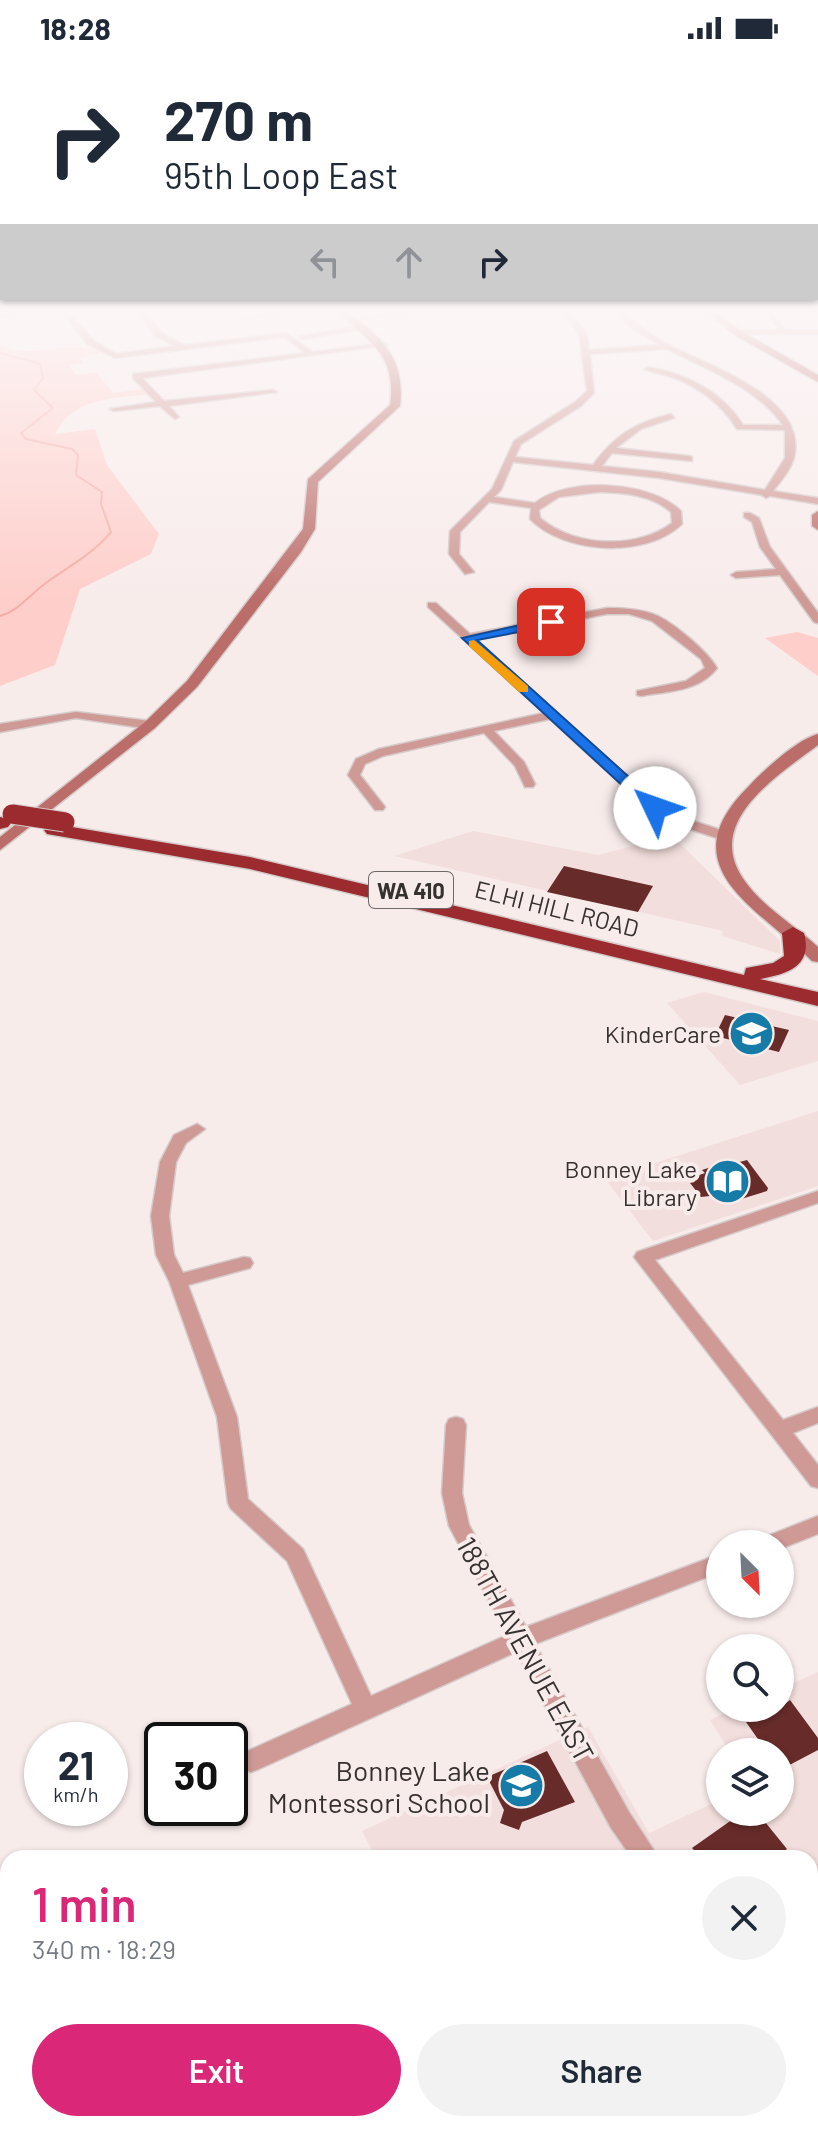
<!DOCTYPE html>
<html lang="en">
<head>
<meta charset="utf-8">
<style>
	:root { --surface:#fff; --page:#f2f2f3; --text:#1f2937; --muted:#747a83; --accent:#db2777 }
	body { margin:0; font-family:Barlow,sans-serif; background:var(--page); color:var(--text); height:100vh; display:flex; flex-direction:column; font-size:30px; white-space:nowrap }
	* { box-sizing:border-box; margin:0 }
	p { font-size:26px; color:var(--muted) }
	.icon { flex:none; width:44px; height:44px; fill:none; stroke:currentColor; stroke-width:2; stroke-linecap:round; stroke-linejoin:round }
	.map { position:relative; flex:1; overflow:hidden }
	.panel { position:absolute; left:0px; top:1794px; width:818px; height:282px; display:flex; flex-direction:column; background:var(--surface); border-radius:24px 24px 0 0; box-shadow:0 2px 6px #0004 }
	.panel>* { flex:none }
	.banner { position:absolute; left:0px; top:0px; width:818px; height:244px; box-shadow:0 2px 6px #0004; background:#fff; color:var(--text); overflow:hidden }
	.needle { width:52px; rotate:156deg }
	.buttons { position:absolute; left:706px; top:1474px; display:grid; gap:16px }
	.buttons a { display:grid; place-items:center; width:88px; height:88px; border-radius:50%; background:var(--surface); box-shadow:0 2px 6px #0004; font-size:40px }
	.speed { position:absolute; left:24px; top:1666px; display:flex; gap:16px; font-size:40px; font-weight:700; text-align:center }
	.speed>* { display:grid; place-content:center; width:104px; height:104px; border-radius:50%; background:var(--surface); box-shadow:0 2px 6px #0004; line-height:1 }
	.speed small { font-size:20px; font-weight:400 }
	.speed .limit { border:4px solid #111; border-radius:12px; background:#fff; color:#111 }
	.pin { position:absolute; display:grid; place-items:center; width:68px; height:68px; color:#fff; margin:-34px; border-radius:16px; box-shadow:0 4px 12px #0006 }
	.me { position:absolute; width:88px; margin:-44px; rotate:312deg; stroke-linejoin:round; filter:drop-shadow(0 0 6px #0008) }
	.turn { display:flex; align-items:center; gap:28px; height:168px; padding:0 32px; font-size:36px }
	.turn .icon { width:104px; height:104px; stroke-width:2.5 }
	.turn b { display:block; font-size:56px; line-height:68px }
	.lanes { display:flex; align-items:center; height:76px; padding:0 32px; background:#0003; justify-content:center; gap:40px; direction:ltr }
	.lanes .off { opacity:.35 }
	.round { display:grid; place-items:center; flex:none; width:84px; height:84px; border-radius:42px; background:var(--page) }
	.summary { display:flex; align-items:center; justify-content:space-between; height:136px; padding:0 32px }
	h1 { font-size:48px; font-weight:600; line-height:60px; color:var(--accent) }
	.primary-button { display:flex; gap:16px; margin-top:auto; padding:16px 32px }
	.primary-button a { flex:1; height:92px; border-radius:48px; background:var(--accent); color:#fff; font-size:32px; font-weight:600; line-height:92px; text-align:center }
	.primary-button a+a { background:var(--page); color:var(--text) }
	.status { display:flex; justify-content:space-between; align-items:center; height:56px; padding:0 40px; background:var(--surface); direction:ltr }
	.status svg { height:22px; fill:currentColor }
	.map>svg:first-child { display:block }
	.built { fill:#f2dedc }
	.green { fill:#fececa }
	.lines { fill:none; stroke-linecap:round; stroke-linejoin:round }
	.stream { stroke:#f5aca7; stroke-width:2 }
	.building { fill:#672b2a }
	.street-casing { stroke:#d5caca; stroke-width:3 }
	.secondary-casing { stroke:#d5caca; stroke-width:3 }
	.highway-casing { stroke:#d5caca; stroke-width:3 }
	.street { fill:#cf9995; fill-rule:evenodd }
	.secondary { fill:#bb6d69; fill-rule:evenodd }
	.highway { fill:#9b2b2e; fill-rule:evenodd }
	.highway-bridge-casing { stroke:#d5caca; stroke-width:21; stroke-linecap:butt }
	.highway-bridge { stroke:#9b2b2e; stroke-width:19 }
	.route { fill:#1a73e8; stroke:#114b97; stroke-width:2 }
	.slow { fill:#f59e0b }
	.labels { text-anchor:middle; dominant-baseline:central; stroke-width:8; stroke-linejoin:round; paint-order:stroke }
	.shield { fill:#f8eceb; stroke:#706969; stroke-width:2 }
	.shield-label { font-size:22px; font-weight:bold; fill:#363131 }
	.street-label { font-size:24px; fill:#363131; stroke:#f8eceb }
	.poi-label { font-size:24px; fill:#363131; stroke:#f8eceb; text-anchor:end }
	.near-street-label { font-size:28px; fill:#363131; stroke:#f8eceb }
	.near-poi-label { font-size:28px; fill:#363131; stroke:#f8eceb; text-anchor:end }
</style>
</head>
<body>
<div class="status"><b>18:28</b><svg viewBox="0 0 49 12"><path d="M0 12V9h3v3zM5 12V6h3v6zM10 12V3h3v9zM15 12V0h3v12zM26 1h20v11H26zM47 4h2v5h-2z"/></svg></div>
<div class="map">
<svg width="818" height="2075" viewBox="0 0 818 2075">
	<rect width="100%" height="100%" fill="#f8eceb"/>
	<g class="built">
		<polygon points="473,775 598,799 672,780 780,885 780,898 722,880 723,875 394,800"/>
		<polygon points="704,936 818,965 818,1005 740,1029 667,947"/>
		<polygon points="818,1055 818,1130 653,1185 605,1123"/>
		<polygon points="818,1616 818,1820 810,1831 810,1802 376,1802 362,1775 588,1671 649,1777 720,1744 720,1756 780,1756 780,1696 730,1696 710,1664 736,1652 780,1652 780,1633"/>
		<polygon points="500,2068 687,2068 684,2075 503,2075"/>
	</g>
	<g class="green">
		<path d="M0,289c35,17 70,-8 102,8l-23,5 5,5 -15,2 7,10 20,-3 17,21 31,-4 5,5c-35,4 -77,4 -94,40l40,-5 12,36 52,69 -8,20 -71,35 -25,76 -55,21z"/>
		<polygon points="797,576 818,582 818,620 765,582"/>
	</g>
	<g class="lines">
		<path class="stream" d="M0,297l40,11 3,14 -9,12 19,18 -32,25 5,6 46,10 6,6 -2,20 26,17 -1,12 10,28c-18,22 -42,34 -65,51 -16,11 -27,28 -46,33"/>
	</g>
	<g class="building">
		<polygon points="564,810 653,830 638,856 547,836"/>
		<polygon points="725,959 789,974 779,996 715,980"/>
		<polygon points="733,1104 736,1107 747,1104 768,1132 767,1135 725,1148 718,1139 701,1141 690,1127 695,1126 691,1122 705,1117 702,1114"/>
		<polygon points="790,1644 818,1682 818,1694 780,1714 780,1696 767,1696 746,1666 780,1652"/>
		<polygon points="547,1695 575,1746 522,1766 519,1774 500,1767 504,1754 487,1721"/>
		<polygon points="743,1756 757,1756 787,1793 774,1802 701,1802 692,1792"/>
	</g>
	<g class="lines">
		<defs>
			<g id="street">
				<polygon points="28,253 43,253 0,261 0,258"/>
				<polygon points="59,253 66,253 93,284 116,298 175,290 156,281 136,253 143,253 162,277 184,289 286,277 313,296 384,287 388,289 142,322 164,345 273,334 277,336 169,350 179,361 175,363 160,350 114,355 110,353 156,346 133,322 133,318 305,297 285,281 115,302 87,288"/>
				<polygon points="290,253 311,253 243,263 239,261"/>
				<polygon points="415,253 429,254 351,265 347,263"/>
				<path d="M561,253h7l19,25 2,16 71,-5 -29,-17 -17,-19h7c12,12 24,22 39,31 41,24 143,53 135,113 -2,14 -13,27 -22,38l45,7v6l-48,-8 -4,2 -4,-3 -103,-17 -146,-16 -12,28 -7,7 41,6c33,-27 116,-22 146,8l1,13c-36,35 -118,30 -152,-5l1,-11 -42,-6 -29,30 -1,22 15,18 -9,2 -16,-20 1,-23 42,-42 22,-48 61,-39 12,-11 -8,-57zM667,293c41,21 89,38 116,76h-40c-21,-34 -57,-51 -95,-58l-4,2c9,4 20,5 30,9 27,10 48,27 63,51l48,1v28l-20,32 -106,-18 -57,-6 10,-13 80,8v-4l-3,-1 -73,-8 25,-19 33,-11 -3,-4c-37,9 -57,22 -78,51l-78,-8 6,-13 60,-38 13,-13 -4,-39zM600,436c26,1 51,3 71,20l1,11c-36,27 -98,24 -132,-5l-1,-8 20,-13z"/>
				<polygon points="770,255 786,274 818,274 818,278 736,278 732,276 736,274 779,274 766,257"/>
				<polygon points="362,269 365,273 303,283 299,281"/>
				<polygon points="744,457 750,457 759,462 770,491 818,557 818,567 814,566 780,519 736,522 731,519 736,516 776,513 760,491 752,466 744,461"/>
				<path d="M428,547h8l34,31 137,-26c18,0 35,1 51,8 18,9 49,35 59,52 -18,24 -49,23 -76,28l-4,-1v-4l49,-10 19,-13 -4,-9 -49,-38 -23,-7h-22l-131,26 183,165 22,12 46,15v6h-10l-46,-15 -20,-12 -101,-92 -56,12 30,31 11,22 -2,3h-8l-10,-21 -31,-33 -101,23 -18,8 -5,11 25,32 -2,3h-8l-27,-35 8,-16 23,-10 165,-36 -116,-106z"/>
				<polygon points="76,656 150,665 156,669 150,673 76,662 0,676 0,668"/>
				<polygon points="197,1068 205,1073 186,1087 176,1106 169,1160 174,1199 183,1217 244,1201 250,1202 253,1207 250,1212 188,1229 237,1361 248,1443 303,1493 371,1640 507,1579 449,1470 442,1437 446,1369 449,1363 456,1361 463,1363 466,1369 462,1437 469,1469 526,1571 720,1498 720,1516 535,1588 629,1756 659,1802 632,1802 611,1772 516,1596 259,1713 251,1716 243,1713 239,1705 243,1697 352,1648 287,1505 231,1453 228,1447 217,1361 169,1225 156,1199 151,1160 160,1106 174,1079"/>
				<polygon points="818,1135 818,1147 655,1204 783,1364 818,1351 818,1367 793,1377 818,1409 818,1432 811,1430 634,1201 637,1196"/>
				<polygon points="818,1460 818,1478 780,1493 780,1488 758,1488 762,1482"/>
			</g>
			<g id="secondary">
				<path d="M335,253h10c35,29 61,47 55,97l-82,76 -3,47 -14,23 -104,135 -42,41 -155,122v-13l145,-115 42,-41 116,-152 5,-50 82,-74c7,-53 -22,-63 -55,-96z"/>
				<polygon points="704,253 714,253 739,274 818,319 818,326 733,278"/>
				<polygon points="818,455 818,474 812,470 812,459"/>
				<path d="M818,678v11c-41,31 -115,77 -74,135 19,27 50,45 74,67v15l-6,-1c-56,-55 -145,-95 -62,-176 15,-16 48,-46 68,-51z"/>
				<polygon points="818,1854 818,1894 810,1897 810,1857"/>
				<polygon points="810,1907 818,1910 818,1944 810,1941"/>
				<polygon points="701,2068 736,2068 733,2075 699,2075"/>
			</g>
			<g id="highway">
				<polygon points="0,761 8,763 11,767 8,771 0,773"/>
				<path d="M54,768l196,33 494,118 2,-7 27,-5 11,-7 -2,-23 11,-6 11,6c9,33 -16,41 -44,46l58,13v14l-568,-137 -203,-35 -3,-4z"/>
			</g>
		</defs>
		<use href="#street" class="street-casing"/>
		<use href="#secondary" class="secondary-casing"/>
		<use href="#highway" class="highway-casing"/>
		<use href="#street" class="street"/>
		<use href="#secondary" class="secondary"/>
		<use href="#highway" class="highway"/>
		<defs>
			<polyline id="highway-bridge" points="12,758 65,766"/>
		</defs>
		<use href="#highway-bridge" class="highway-bridge-casing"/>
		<use href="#highway-bridge" class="highway-bridge"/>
	</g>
	<linearGradient id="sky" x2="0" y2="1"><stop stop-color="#adb1ce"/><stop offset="0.47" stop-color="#fcf6f6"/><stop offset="1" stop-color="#fcf6f6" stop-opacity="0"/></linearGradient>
	<rect width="818" height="544" fill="url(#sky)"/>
	<polygon class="route" points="551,562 555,563 555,569 477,584 660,749 660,755 650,755 462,582"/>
	<polygon class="slow" points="474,584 528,630 528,636 519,636 469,590 469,585"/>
	<defs>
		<symbol id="school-disc" viewBox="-11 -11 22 22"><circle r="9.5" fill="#167ba6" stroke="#f8eceb"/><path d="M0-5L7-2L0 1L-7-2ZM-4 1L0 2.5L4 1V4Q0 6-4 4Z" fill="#fff"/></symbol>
		<symbol id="library-disc" viewBox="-11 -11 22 22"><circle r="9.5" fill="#167ba6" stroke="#f8eceb"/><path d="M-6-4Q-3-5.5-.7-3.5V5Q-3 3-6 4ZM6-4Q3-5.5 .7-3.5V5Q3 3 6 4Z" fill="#fff"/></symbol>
	</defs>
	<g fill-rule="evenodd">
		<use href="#school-disc" x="726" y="952" width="51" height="51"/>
		<use href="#library-disc" x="702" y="1100" width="51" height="51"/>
		<use href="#school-disc" x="496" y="1704" width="51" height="51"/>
	</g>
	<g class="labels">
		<rect class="shield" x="369" y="816" width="84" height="36" rx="6"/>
		<g class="shield-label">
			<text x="411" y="834">WA 410</text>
		</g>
		<g class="street-label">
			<text transform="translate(557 852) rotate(14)">ELHI HILL ROAD</text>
		</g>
		<g class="poi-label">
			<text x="721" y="977">KinderCare</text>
			<text x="697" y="1112">Bonney Lake<tspan x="697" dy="28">Library</tspan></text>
		</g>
		<g class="near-street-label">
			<text transform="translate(526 1593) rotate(61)">188TH AVENUE EAST</text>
		</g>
		<g class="near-poi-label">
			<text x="490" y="1714">Bonney Lake<tspan x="490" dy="32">Montessori School</tspan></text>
		</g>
	</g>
</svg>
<div class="buttons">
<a><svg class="needle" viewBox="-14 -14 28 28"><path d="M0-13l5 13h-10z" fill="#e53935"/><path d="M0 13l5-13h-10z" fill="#747a83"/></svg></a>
<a><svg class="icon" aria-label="search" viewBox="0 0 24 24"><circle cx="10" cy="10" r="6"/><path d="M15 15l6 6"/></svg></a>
<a><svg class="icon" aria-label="layers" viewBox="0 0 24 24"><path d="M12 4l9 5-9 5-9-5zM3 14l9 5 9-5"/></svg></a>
</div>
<div class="speed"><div>21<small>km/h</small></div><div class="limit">30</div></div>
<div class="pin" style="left:551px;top:566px;background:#d93025"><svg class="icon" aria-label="arrive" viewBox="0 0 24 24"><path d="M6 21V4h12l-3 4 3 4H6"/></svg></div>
<svg class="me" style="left:655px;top:752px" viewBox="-20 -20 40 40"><circle r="19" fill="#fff"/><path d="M0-13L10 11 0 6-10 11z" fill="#1a73e8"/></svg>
<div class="banner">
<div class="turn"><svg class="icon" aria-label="right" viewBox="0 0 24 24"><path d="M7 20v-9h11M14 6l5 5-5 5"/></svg><div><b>270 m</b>95th Loop East</div></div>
<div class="lanes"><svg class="icon off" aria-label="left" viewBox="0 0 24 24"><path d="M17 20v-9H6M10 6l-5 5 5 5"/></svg><svg class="icon off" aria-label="ahead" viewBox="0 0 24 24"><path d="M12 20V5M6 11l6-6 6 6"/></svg><svg class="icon" aria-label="right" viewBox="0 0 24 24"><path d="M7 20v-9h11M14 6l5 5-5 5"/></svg></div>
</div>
<section class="panel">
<div class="summary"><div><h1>1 min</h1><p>340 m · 18:29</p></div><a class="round"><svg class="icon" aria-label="close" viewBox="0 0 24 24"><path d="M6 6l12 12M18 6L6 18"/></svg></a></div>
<div class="primary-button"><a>Exit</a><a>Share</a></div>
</section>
</div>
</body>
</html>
